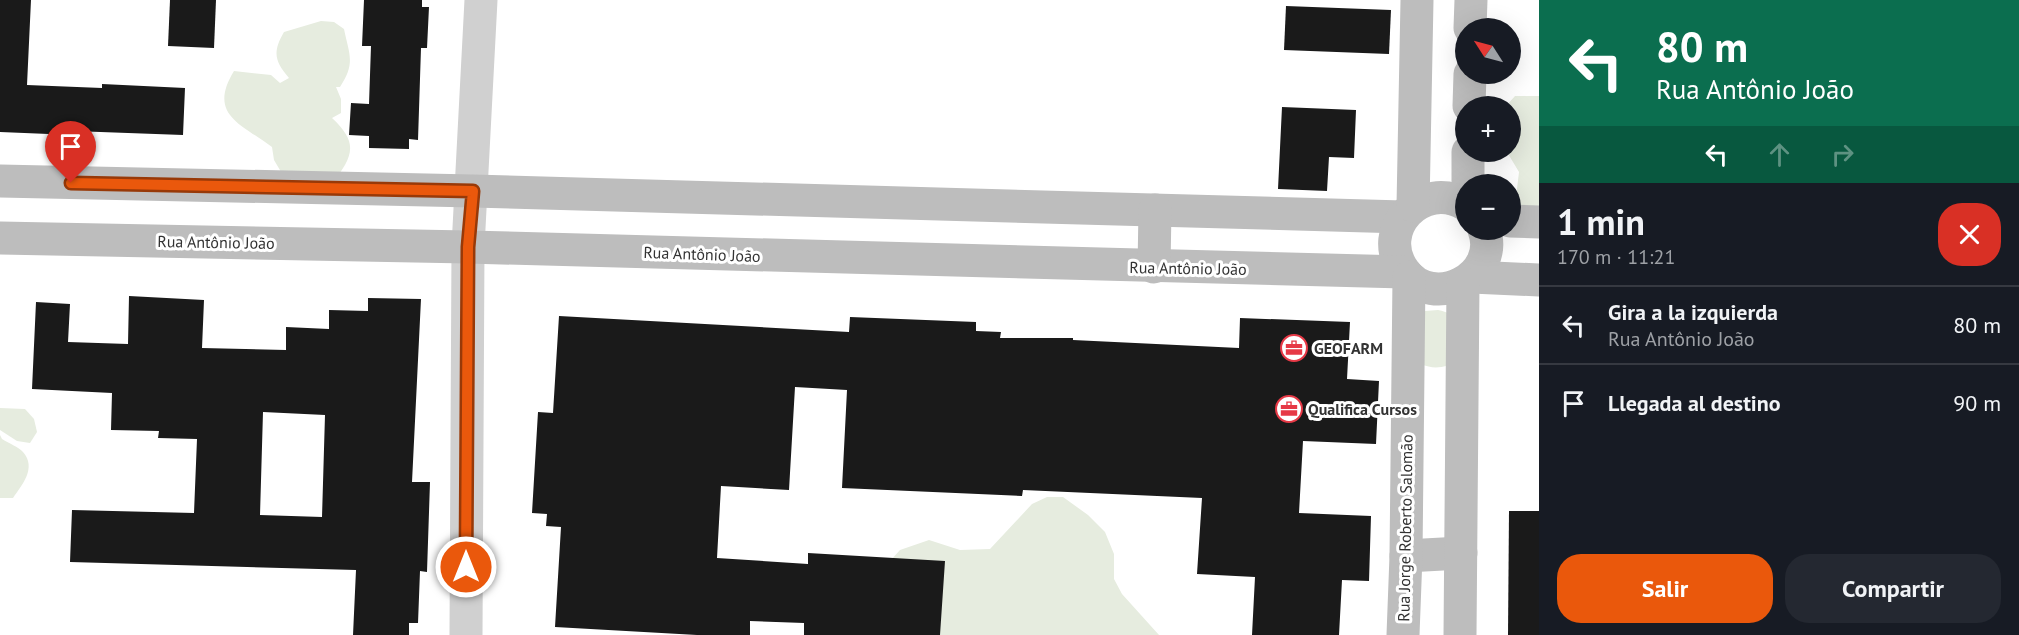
<!DOCTYPE html>
<html lang="es">
<head>
<meta charset="utf-8">
<style>
	:root { --surface:#171b24; --page:#242831; --text:#f1f3f6; --muted:#9ea1a6; --line:#363941; --accent:#ea580c }
	body { margin:0; font-family:"PT Sans",sans-serif; background:var(--page); color:var(--text); height:100vh; display:flex; flex-direction:column; font-size:22px; white-space:nowrap }
	* { box-sizing:border-box; margin:0 }
	p { font-size:20px; color:var(--muted) }
	.icon { flex:none; width:33px; height:33px; fill:none; stroke:currentColor; stroke-width:2; stroke-linecap:round; stroke-linejoin:round }
	.map { position:relative; flex:1; overflow:hidden }
	.side { display:flex; flex-direction:column; background:var(--surface); width:480px }
	.side>* { flex:none }
	.hud { background:#0b6e4f; color:#fff; overflow:hidden }
	.needle { width:39px; rotate:306deg }
	.fabs { position:absolute; left:1455px; top:18px; display:grid; gap:12px }
	.fabs a { display:grid; place-items:center; width:66px; height:66px; border-radius:50%; background:var(--surface); box-shadow:0 6px 24px #0002; font-size:30px }
	.pin { position:absolute; display:grid; place-items:center; width:51px; height:51px; color:#fff; margin:-62px -26px; border-radius:50% 50% 50% 0; rotate:-45deg; box-shadow:0 0 6px #0007 }
	.pin .icon { rotate:45deg }
	.me { position:absolute; width:66px; margin:-33px; rotate:0deg; stroke-linejoin:round; filter:drop-shadow(0 0 4px #0008) }
	.turn { display:flex; align-items:center; gap:21px; height:126px; padding:0 18px; font-size:27px }
	.turn .icon { width:78px; height:78px; stroke-width:2.5 }
	.turn b { display:block; font-size:42px; line-height:51px }
	.lanes { display:flex; align-items:center; height:57px; padding:0 18px; background:#0003; justify-content:center; gap:30px; direction:ltr }
	.lanes .off { opacity:.35 }
	.round { display:grid; place-items:center; flex:none; width:63px; height:63px; border-radius:24px; background:var(--page) }
	.overview { display:flex; align-items:center; justify-content:space-between; height:102px; padding:0 18px }
	h1 { font-size:36px; font-weight:700; line-height:45px }
	.primary-button { display:flex; gap:12px; margin-top:auto; padding:12px 18px }
	.primary-button a { flex:1; height:69px; border-radius:24px; background:var(--accent); color:#fff; font-size:24px; font-weight:700; line-height:69px; text-align:center }
	.primary-button a+a { background:var(--page); color:var(--text) }
	ul { padding:0; list-style:none }
	li { display:flex; align-items:center; gap:18px; height:78px; padding:0 18px; border-top:2px solid var(--line) }
	li div { flex:1 }
	li b { display:block; font-size:22px }
	li em { font-style:normal }
	main { display:flex; flex:1; min-height:0 }
	.map>svg:first-child { display:block }
	.green { fill:#e6ecdf }
	.building { fill:#1a1a1a; fill-rule:evenodd }
	.lines { fill:none; stroke-linecap:round; stroke-linejoin:round }
	.street { stroke:#d0d0d0; stroke-width:33 }
	.secondary { stroke:#bdbdbd; stroke-width:33 }
	.route-casing { stroke:#983908; stroke-width:15 }
	.route { stroke:#ea580c; stroke-width:10 }
	.labels { text-anchor:middle; dominant-baseline:central; stroke-width:6; stroke-linejoin:round; paint-order:stroke }
	.street-label { font-size:16px; fill:#333; stroke:#fff }
	.poi-label { font-size:16px; font-weight:bold; fill:#333; stroke:#fff; text-anchor:start }
</style>
</head>
<body>
<main>
<div class="map">
<svg width="1539" height="635" viewBox="0 0 1539 635">
	<rect width="100%" height="100%" fill="#fff"/>
	<g class="green">
		<path d="M321,21l13,1 10,7c5,25 12,34 -4,58h-4l5,12v14l-9,5c28,26 20,39 0,66l-45,-2 -13,-22 -2,-13c-30,-23 -65,-32 -38,-76l37,4 9,8 9,-5c-14,-17 -17,-25 -5,-46z"/>
		<polygon points="1515,96 1539,96 1539,219 1522,208 1516,197 1519,172 1507,152 1510,152 1510,106 1506,106"/>
		<path d="M1438,310c19,4 41,17 41,39 -18,11 -37,25 -58,15l-2,-50 6,-3z"/>
		<polygon points="0,408 25,409 34,419 37,432 30,443 17,441 0,430"/>
		<path d="M0,435l2,4c6,4 17,8 21,13 14,16 -1,33 -10,46h-13z"/>
		<polygon points="1047,497 1063,497 1088,515 1105,532 1114,554 1114,579 1122,594 1159,635 915,635 879,573 900,550 929,540 960,550 990,549 1032,504"/>
	</g>
	<g class="building">
		<polygon points="0,0 31,0 27,85 102,88 102,84 185,88 183,135 73,131 73,135 0,132"/>
		<polygon points="170,0 216,0 214,48 168,46"/>
		<polygon points="364,0 422,0 422,7 429,7 427,48 421,48 418,140 409,139 409,149 369,148 369,136 349,135 351,103 369,104 371,46 362,46"/>
		<polygon points="1286,6 1391,10 1389,54 1284,50"/>
		<polygon points="1282,107 1356,110 1354,158 1329,157 1327,191 1278,189"/>
		<path d="M129,296l75,4 -2,48 84,2v-23l43,2v-19l39,1v-13l53,1 -9,183h18l-3,90 -7,-1 -2,52h-9v12h-56l3,-65 -286,-8 2,-52 122,3 3,-74 -39,-1 1,-7 -48,-1 1,-37 -80,-4 4,-87 34,2 -2,38 60,2zM263,412l62,3 -3,102 -62,-2z"/>
		<polygon points="559,316 849,332 850,317 976,322 976,331 1001,332 1000,338 1073,338 1073,340 1239,348 1240,318 1350,322 1347,379 1379,381 1376,444 1303,441 1299,513 1371,516 1369,581 1342,580 1339,635 1252,635 1255,577 1197,574 1202,498 1023,490 1022,496 842,488 847,390 795,387 789,490 721,486 717,558 808,564 808,553 945,561 940,635 804,635 804,623 750,621 750,635 697,635 555,627 561,527 546,526 547,514 532,513 538,412 553,413"/>
		<polygon points="1509,511 1539,511 1539,635 1508,635"/>
	</g>
	<g class="lines">
		<polyline class="street" points="466,635 468,247 481,0"/>
		<g class="secondary">
			<polyline points="1470,28 1471,0"/>
			<polyline points="1469,106 1470,74"/>
			<polyline points="0,181 473,191 1403,217"/>
			<polyline points="1468,184 1468,152"/>
			<path d="M1466,205c-44,-27 -92,25 -62,66 29,41 97,5 80,-41"/>
			<polyline points="1413,206 1417,0"/>
			<polyline points="1510,221 1539,222"/>
			<polyline points="0,238 468,247 1404,272"/>
			<polyline points="1154,267 1155,210"/>
			<polyline points="1472,277 1539,280"/>
			<polyline points="1406,556 1461,553"/>
			<polyline points="1403,635 1406,556 1409,277"/>
			<polyline points="1460,635 1463,283"/>
		</g>
	</g>
	<g class="lines">
		<defs>
			<polyline id="route" points="71,183 473,191 468,247 466,567"/>
		</defs>
		<use href="#route" class="route-casing"/>
		<use href="#route" class="route"/>
	</g>
	<defs>
		<symbol id="office-ring" viewBox="-11 -11 22 22"><circle r="9.5" fill="#fff" stroke="#e63946" stroke-width="1.5"/><path d="M-6-3h4V-5.5h4V-3h4V5H-6ZM-1-4.5V-3h2v-1.5ZM-6 0V1H6V0Z" fill="#e63946"/></symbol>
	</defs>
	<g fill-rule="evenodd">
		<use href="#office-ring" x="1279" y="333" width="30" height="30"/>
		<use href="#office-ring" x="1274" y="394" width="30" height="30"/>
	</g>
	<g class="labels">
		<g class="street-label">
			<text transform="translate(216 242) rotate(1)">Rua Antônio João</text>
			<text transform="translate(702 254) rotate(2)">Rua Antônio João</text>
			<text transform="translate(1188 268) rotate(1)">Rua Antônio João</text>
			<text transform="translate(1405 528) rotate(-89)">Rua Jorge Roberto Salomão</text>
		</g>
		<g class="poi-label">
			<text x="1314" y="348">GEOFARM</text>
			<text x="1308" y="409">Qualifica Cursos</text>
		</g>
	</g>
</svg>
<div class="fabs">
<a><svg class="needle" viewBox="-14 -14 28 28"><path d="M0-13l5 13h-10z" fill="#e53935"/><path d="M0 13l5-13h-10z" fill="#9ea1a6"/></svg></a>
<a>+</a>
<a>−</a>
</div>
<div class="pin" style="left:71px;top:183px;background:#d93025"><svg class="icon" aria-label="arrive" viewBox="0 0 24 24"><path d="M6 21V4h12l-3 4 3 4H6"/></svg></div>
<svg class="me" style="left:466px;top:567px" viewBox="-20 -20 40 40"><circle r="17" fill="#ea580c" stroke="#fff" stroke-width="3"/><path d="M0-11L8 9 0 5-8 9z" fill="#fff"/></svg>
</div>
<section class="side">
<div class="hud">
<div class="turn"><svg class="icon" aria-label="left" viewBox="0 0 24 24"><path d="M17 20v-9H6M10 6l-5 5 5 5"/></svg><div><b>80 m</b>Rua Antônio João</div></div>
<div class="lanes"><svg class="icon" aria-label="left" viewBox="0 0 24 24"><path d="M17 20v-9H6M10 6l-5 5 5 5"/></svg><svg class="icon off" aria-label="ahead" viewBox="0 0 24 24"><path d="M12 20V5M6 11l6-6 6 6"/></svg><svg class="icon off" aria-label="right" viewBox="0 0 24 24"><path d="M7 20v-9h11M14 6l5 5-5 5"/></svg></div>
</div>
<div class="overview"><div><h1>1 min</h1><p>170 m · 11:21</p></div><a class="round" style="background:#d93025;color:#fff"><svg class="icon" aria-label="close" viewBox="0 0 24 24"><path d="M6 6l12 12M18 6L6 18"/></svg></a></div>
<ul>
<li><svg class="icon" aria-label="left" viewBox="0 0 24 24"><path d="M17 20v-9H6M10 6l-5 5 5 5"/></svg><div><b>Gira a la izquierda</b><p>Rua Antônio João</p></div><em>80 m</em></li>
<li><svg class="icon" aria-label="arrive" viewBox="0 0 24 24"><path d="M6 21V4h12l-3 4 3 4H6"/></svg><div><b>Llegada al destino</b></div><em>90 m</em></li>
</ul>
<div class="primary-button"><a>Salir</a><a>Compartir</a></div>
</section>
</main>
</body>
</html>
